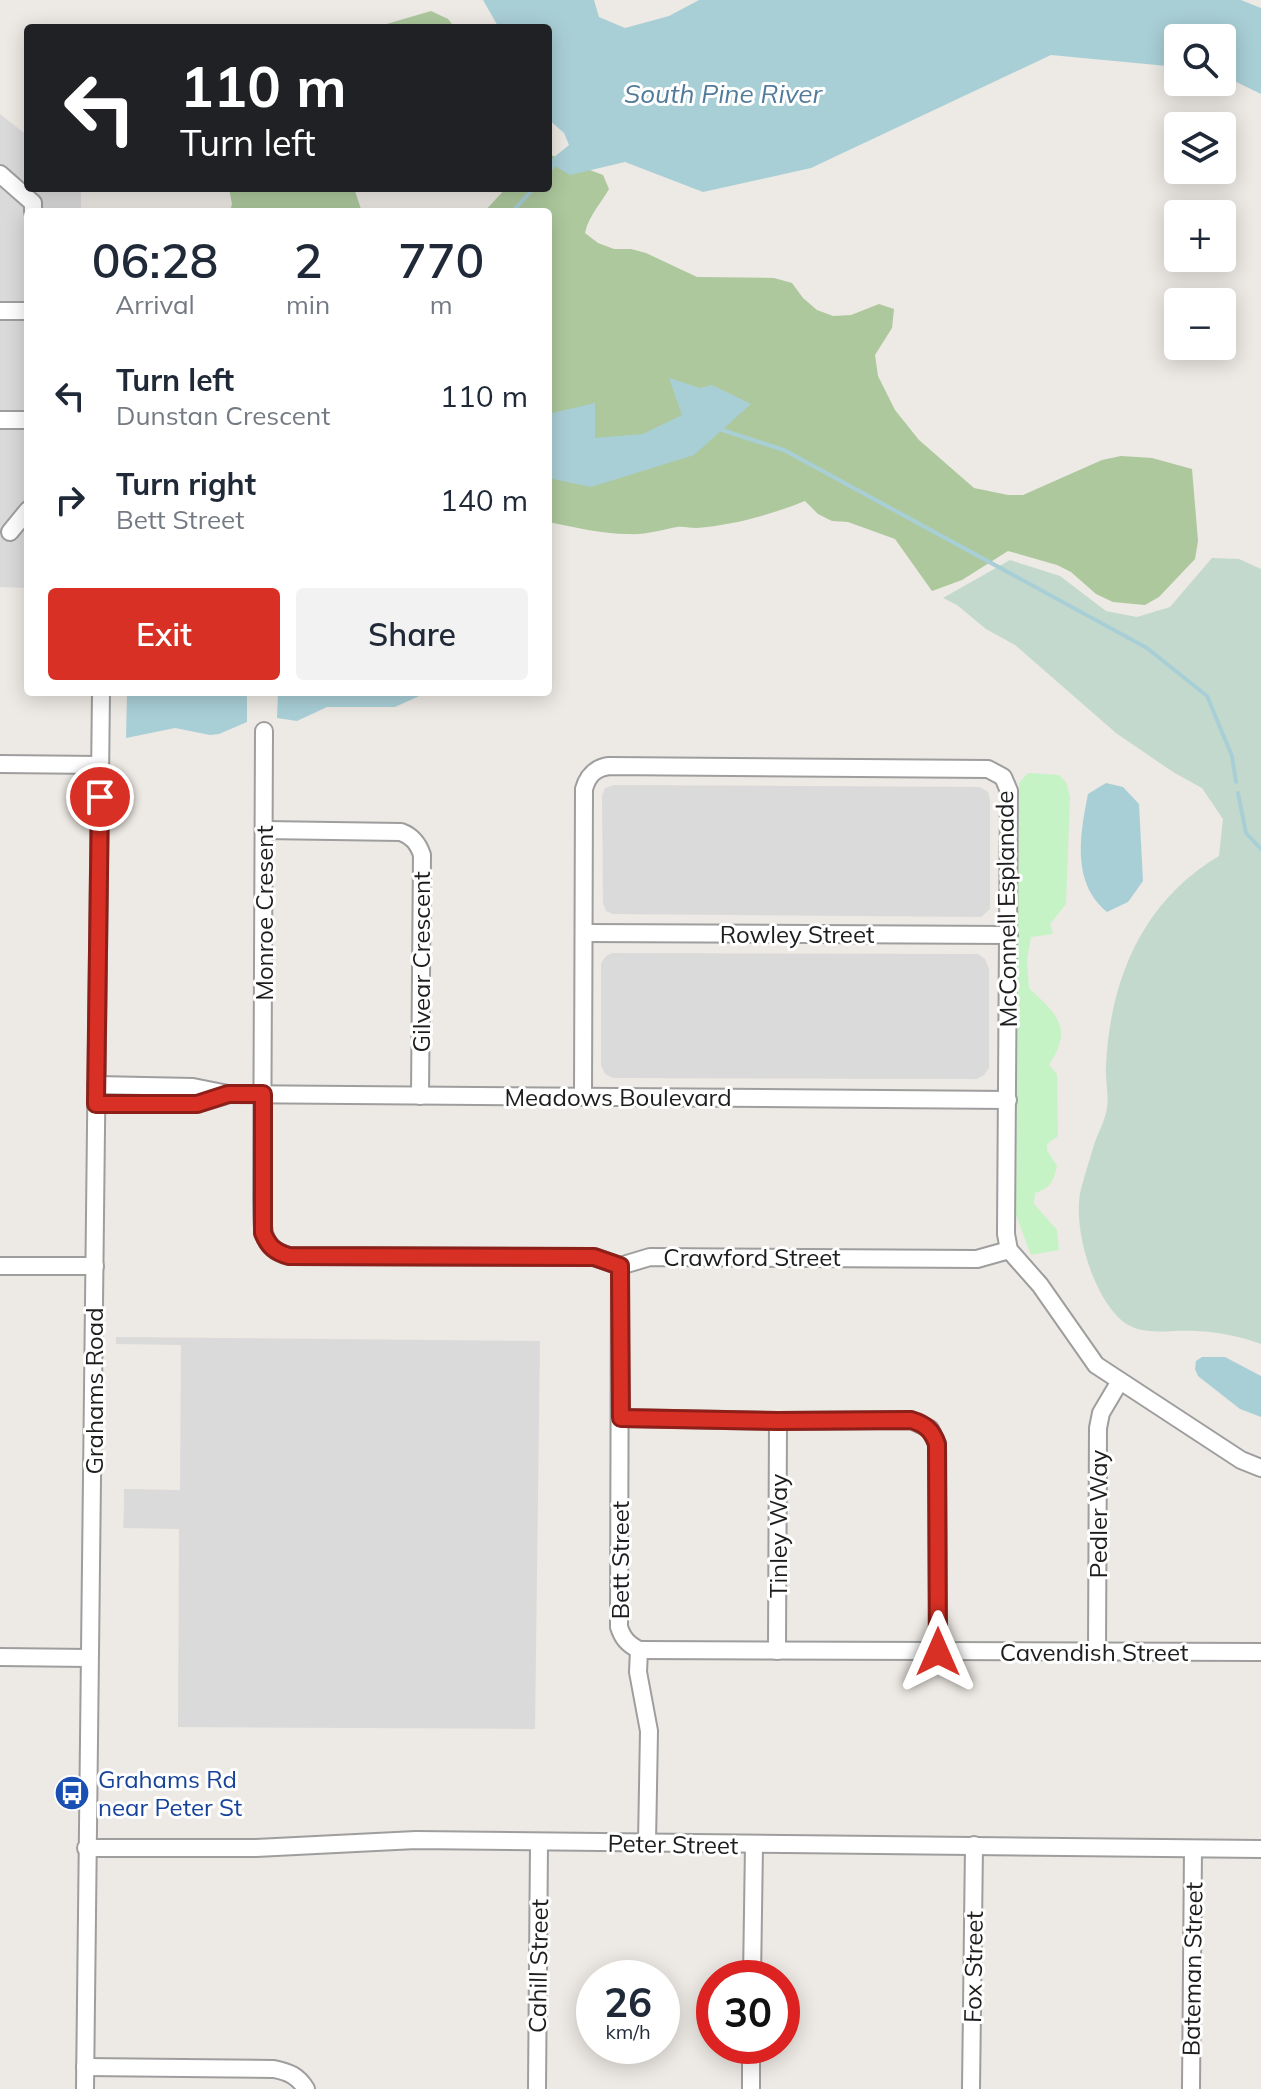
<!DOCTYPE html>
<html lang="en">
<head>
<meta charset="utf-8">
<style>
	:root { --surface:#fff; --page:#f2f2f3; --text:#1f2937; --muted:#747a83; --accent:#d93025 }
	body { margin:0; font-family:Mulish,sans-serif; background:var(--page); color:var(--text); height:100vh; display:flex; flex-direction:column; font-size:30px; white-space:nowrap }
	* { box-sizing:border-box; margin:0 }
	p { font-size:26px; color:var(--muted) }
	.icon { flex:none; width:44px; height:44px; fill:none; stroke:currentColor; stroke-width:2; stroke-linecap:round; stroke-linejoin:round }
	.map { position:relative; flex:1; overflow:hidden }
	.side { position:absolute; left:24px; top:208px; width:528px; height:488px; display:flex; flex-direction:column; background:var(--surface); border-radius:8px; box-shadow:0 4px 20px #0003 }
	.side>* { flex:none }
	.banner { position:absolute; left:24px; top:24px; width:528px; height:168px; border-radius:8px; box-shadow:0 4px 20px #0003; background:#202124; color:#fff; overflow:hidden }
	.buttons { position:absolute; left:1164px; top:24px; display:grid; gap:16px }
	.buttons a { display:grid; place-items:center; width:72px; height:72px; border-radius:8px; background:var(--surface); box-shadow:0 4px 20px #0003; font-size:40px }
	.speed { position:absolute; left:576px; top:1960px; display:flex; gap:16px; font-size:40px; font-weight:700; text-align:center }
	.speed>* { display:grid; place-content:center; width:104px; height:104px; border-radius:50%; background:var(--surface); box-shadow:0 4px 20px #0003; line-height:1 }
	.speed small { font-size:20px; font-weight:400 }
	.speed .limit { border:12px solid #d22; background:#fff; color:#111 }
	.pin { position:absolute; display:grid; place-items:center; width:68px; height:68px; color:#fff; margin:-34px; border:4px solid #fff; border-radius:50%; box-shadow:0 2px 8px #0007 }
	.me { position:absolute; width:88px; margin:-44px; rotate:0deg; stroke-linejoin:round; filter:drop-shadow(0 0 6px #0008) }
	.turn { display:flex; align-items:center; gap:28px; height:168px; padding:0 24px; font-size:36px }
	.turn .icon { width:104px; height:104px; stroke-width:2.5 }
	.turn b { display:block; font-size:56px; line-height:68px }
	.eta { display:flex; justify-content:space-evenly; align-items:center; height:136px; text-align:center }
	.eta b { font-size:48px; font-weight:600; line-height:56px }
	.action { display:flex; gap:16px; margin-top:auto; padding:16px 24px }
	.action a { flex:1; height:92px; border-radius:8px; background:var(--accent); color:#fff; font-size:32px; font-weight:600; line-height:92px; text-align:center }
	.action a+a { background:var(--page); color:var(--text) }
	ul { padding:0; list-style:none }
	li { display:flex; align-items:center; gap:24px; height:104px; padding:0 24px }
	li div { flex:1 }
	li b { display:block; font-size:30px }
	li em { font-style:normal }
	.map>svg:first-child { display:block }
	.residential { fill:#dbdada }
	.forest { fill:#adc89d }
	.wetland { fill:#c3d9cd }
	.park { fill:#c6f3c5 }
	.water { fill:#a9cfd6 }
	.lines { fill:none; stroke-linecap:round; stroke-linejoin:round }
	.stream { stroke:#a9cfd6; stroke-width:4 }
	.minor-casing { stroke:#9e9e9e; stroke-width:20 }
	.minor { stroke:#fff; stroke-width:16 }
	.route-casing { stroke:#8d1f18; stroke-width:20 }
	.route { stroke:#d93025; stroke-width:14 }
	.labels { text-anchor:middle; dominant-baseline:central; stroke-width:6; stroke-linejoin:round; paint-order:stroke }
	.street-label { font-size:24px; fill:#1d1d1d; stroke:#fff }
	.transit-label { font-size:24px; fill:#164399; stroke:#fff; text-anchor:start }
	.water-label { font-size:26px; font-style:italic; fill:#527b9a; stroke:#fff }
</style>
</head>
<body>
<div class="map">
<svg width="1261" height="2089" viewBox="0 0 1261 2089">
	<rect width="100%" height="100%" fill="#ede9e4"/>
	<g class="residential">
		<polygon points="0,114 28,136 28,188 81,188 81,212 28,212 28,588 0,587"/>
		<polygon points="614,785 980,787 988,792 990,799 990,909 981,917 613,914 606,911 603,903 602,796 605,788"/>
		<polygon points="612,953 978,954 985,959 989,969 989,1068 984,1075 977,1079 613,1078 605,1074 601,1065 601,963 606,956"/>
		<polygon points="116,1337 540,1341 535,1729 178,1727 179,1529 123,1528 124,1508 124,1489 180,1490 181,1345 116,1344"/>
	</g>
	<g class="forest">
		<polygon points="431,11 448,19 455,28 373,28"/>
		<path d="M548,154l55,21 6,14c-9,16 -20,26 -24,44l13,10 16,6h17l15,4 51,24 77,1 18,5 11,15 14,12 16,6 18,-1 28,-11 15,5 -2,19 -17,27 3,21 17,34 24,30 55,48 34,7h15l79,-35 19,-4 31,2 40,11 6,72 -3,18 -36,38 -14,8 -32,-3 -17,-8 -25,-22 -14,-7 -49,-14 -46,29 -30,11 -37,-52 -47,-17 -16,-1 -14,-7 -13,-13c-35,14 -71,24 -109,27 -6,0 -12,-2 -19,-1 -16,3 -31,8 -49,7 -27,0 -53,-7 -80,-12v-310h-64l22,-24h42z"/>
		<polygon points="229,188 354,188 362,212 230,212 232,204"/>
	</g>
	<path class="wetland" d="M1212,558l27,1 22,10v775c-21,-8 -43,-12 -65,-13 -25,-2 -56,7 -76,-12 -28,-26 -48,-93 -39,-130 4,-15 9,-31 14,-47 4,-11 10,-21 12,-34 2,-14 -2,-28 -1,-42 4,-87 37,-165 113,-210l4,-37 -21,-31 -29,-16 -57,-39 -101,-88 -29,-16 -29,-24 -14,-7 67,-38 50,16 46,35 31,6 33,-10z"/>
	<path class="park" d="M1028,773l31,2 7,7 4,15 -4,107 -16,20 3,10 -22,3 -4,23 2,28c28,27 45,39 20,77l8,9 1,62 -11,8v6l10,16c-4,16 -6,22 -22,27l-1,11 23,26 2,20 -28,5 -15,-40 3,-432z"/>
	<g class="water">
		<polygon points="483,0 594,0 599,17 625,28 669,16 699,0 1241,0 1261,8 1261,94 1222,75 1222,38 1178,38 1178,67 1051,55 811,168 703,192 625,162 570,175 548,162 569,145 564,133 548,119 548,28 499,28"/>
		<polygon points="669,378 700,388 712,385 751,404 694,455 591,487 548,478 548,414 595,403 595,438 643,434 682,415"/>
		<polygon points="127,692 247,692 247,722 219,734 210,735 175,728 126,738"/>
		<polygon points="278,692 428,692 395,707 327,707 297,721 277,718"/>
		<path d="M1106,783l17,4 16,17 4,77 -15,21 -21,10c-36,-29 -27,-78 -19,-118z"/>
		<polygon points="1202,1357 1225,1357 1261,1376 1261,1417 1240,1409 1198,1376 1195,1369 1196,1361"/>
	</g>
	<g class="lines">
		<g class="stream">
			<polyline points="548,172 557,162"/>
			<polyline points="512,212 534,188"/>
			<polyline points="716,428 784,450 1147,648 1207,696 1232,756 1236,782"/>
			<polyline points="1238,793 1246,833 1261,849"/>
		</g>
		<defs>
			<g id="minor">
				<polyline points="0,174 33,203 33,212"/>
				<polyline points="0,311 28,311"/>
				<polyline points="0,420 28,420"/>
				<polyline points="10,532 28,510"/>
				<path d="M264,731l-2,470c1,26 -3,47 27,55l305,1 26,9 30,-9 327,2 32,-9"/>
				<polyline points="0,764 100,765"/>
				<path d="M264,830l137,2c11,4 17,11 21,23l-2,241"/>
				<polyline points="585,933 1009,935"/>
				<polyline points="96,1085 193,1087 228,1094 1008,1100"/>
				<path d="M583,1096l1,-307c4,-14 11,-21 25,-23l379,3 15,8 6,14 -3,443 3,16 31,35 56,80 145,95 20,8"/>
				<polyline points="96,1104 197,1104 227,1095"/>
				<polyline points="0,1266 95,1266"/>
				<path d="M620,1266l-1,361c4,12 9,17 20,23l-1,22 11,59 -2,112"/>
				<polyline points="621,1418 778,1421 911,1420 930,1429 937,1444 938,1652"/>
				<polyline points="639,1650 1261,1652"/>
				<polyline points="777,1651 778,1421"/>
				<polyline points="1097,1652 1098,1428 1101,1413 1120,1381"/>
				<polyline points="0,1657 89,1658"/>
				<polyline points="86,1848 256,1848 416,1840 1261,1849"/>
				<polyline points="752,1978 754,1845"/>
				<path d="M85,2067l189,2c15,3 24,7 32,20"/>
				<polyline points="85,2089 101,692"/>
				<polyline points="537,2089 539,1843"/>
				<polyline points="751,2089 751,2046"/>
				<polyline points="971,2089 974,1845"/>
				<polyline points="1191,2089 1193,1849"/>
			</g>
		</defs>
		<use href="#minor" class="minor-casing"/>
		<use href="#minor" class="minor"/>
	</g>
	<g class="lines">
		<defs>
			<path id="route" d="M100,797l-4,307h101l31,-10h35v139c6,14 12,19 26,23l305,1 26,9 1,152 157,3 133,-1c14,4 21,10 26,24l1,208"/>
		</defs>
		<use href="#route" class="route-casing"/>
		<use href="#route" class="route"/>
	</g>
	<defs>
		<symbol id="bus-disc" viewBox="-11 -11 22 22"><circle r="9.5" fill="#1a4fb4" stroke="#fff"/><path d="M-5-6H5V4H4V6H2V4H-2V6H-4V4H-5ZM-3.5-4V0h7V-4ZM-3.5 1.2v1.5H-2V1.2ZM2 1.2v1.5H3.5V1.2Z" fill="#fff"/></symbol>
	</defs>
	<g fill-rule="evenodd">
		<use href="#bus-disc" x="52" y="1773" width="40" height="40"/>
	</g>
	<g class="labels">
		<g class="street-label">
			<text transform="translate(1006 909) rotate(-91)">McConnell Esplanade</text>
			<text transform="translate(264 913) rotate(-90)">Monroe Cresent</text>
			<text x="797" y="934">Rowley Street</text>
			<text transform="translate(421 962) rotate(-90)">Gilvear Crescent</text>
			<text x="618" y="1097">Meadows Boulevard</text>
			<text x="752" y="1257">Crawford Street</text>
			<text transform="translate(94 1391) rotate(-90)">Grahams Road</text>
			<text transform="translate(1098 1514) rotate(-90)">Pedler Way</text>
			<text transform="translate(778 1536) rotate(-90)">Tinley Way</text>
			<text transform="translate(620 1560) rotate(-90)">Bett Street</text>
			<text x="1094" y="1652">Cavendish Street</text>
			<text transform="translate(673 1844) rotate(1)">Peter Street</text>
			<text transform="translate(538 1966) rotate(-89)">Cahill Street</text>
			<text transform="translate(973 1967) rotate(-89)">Fox Street</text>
			<text transform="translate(1192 1969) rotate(-89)">Bateman Street</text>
		</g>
		<g class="transit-label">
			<text x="98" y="1779">Grahams Rd<tspan x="98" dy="28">near Peter St</tspan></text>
		</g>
		<g class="water-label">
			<text x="723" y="93">South Pine River</text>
		</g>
	</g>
</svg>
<div class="buttons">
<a><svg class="icon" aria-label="search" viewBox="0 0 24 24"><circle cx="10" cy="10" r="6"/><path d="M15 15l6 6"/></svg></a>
<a><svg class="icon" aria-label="layers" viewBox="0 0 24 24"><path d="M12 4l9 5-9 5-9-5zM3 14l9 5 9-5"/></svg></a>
<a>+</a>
<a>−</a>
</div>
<div class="speed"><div>26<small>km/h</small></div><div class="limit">30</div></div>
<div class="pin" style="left:100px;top:797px;background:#d93025"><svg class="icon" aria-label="arrive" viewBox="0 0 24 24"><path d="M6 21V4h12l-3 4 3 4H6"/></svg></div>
<svg class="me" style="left:938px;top:1652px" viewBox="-20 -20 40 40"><path d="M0-17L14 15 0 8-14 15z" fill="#d93025" stroke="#fff" stroke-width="4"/></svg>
<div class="banner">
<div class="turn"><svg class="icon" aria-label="left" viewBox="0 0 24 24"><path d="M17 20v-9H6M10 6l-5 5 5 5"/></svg><div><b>110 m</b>Turn left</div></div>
</div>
<section class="side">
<div class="eta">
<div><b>06:28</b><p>Arrival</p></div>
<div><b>2</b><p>min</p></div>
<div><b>770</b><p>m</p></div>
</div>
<ul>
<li><svg class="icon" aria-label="left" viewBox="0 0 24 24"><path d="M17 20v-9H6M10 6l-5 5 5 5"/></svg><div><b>Turn left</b><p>Dunstan Crescent</p></div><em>110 m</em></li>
<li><svg class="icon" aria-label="right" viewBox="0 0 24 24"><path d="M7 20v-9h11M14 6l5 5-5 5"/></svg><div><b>Turn right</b><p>Bett Street</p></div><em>140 m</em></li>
</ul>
<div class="action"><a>Exit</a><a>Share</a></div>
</section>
</div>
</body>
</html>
